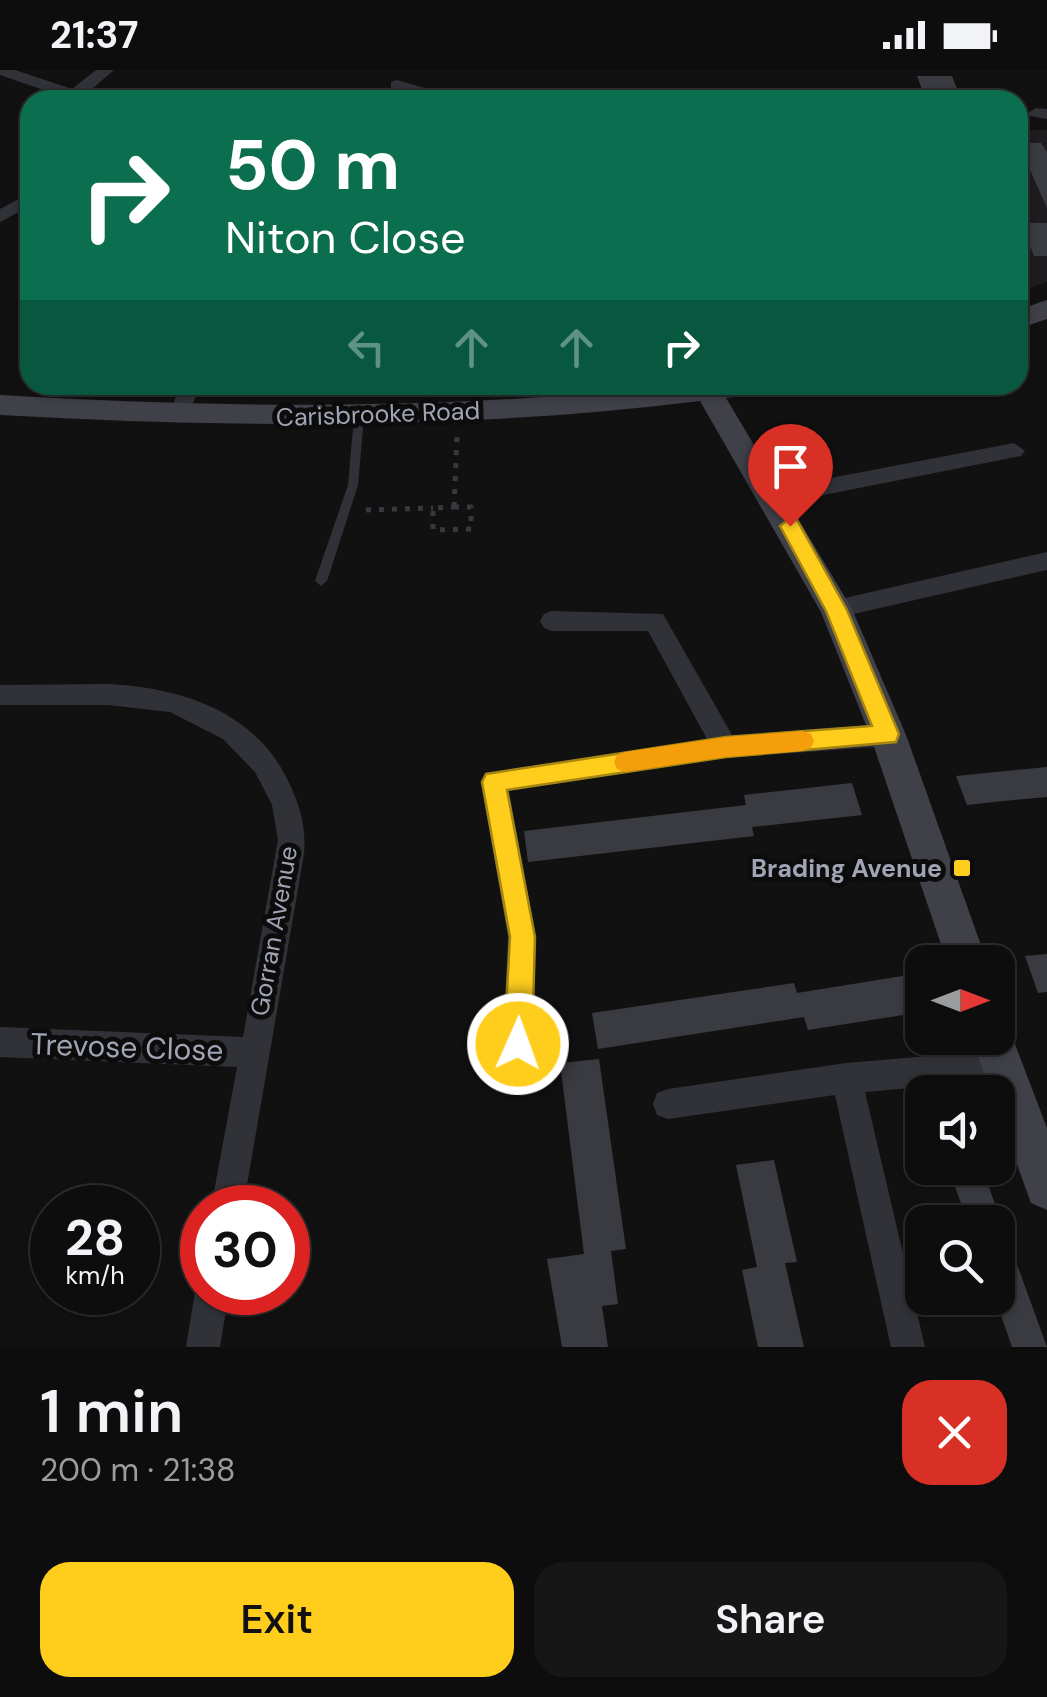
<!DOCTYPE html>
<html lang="en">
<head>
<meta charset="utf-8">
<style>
	:root { --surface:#0d0d0e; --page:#161617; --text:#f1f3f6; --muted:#9a9c9e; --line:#2d2d2e; --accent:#ffce1c }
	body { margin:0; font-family:"DM Sans",sans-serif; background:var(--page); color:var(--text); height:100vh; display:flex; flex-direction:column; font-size:38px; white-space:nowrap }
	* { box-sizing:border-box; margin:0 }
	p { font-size:32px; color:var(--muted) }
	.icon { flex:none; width:55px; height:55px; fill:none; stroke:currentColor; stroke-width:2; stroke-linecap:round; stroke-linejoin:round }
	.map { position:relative; height:1277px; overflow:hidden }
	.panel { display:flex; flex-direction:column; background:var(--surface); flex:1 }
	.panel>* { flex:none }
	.guide { position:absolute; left:20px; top:20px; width:1008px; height:305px; border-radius:30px; box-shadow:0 2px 8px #0004,0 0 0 2px var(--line); background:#0b6e4f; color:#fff; overflow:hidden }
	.needle { width:65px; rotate:90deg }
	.tools { position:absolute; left:905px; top:875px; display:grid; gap:20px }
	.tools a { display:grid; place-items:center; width:110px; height:110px; border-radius:20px; background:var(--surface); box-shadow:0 2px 8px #0004,0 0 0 2px var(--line); font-size:50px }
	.speed { position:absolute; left:30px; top:1115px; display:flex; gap:20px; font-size:50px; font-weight:700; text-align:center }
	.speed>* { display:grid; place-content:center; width:130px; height:130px; border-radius:50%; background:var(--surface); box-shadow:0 2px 8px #0004,0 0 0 2px var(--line); line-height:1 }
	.speed small { font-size:25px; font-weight:400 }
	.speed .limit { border:15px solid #d22; background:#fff; color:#111 }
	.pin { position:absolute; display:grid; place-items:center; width:85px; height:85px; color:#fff; margin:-102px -42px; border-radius:50% 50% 50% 0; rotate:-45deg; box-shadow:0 0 10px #0007 }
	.pin .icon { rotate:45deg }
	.me { position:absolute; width:110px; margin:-55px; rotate:2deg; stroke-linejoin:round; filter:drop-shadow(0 0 8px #0008) }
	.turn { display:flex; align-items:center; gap:35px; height:210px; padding:0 40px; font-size:45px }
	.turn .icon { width:130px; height:130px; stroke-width:2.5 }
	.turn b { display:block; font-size:70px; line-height:85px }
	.lanes { display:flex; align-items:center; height:95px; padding:0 40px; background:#0003; justify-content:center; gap:50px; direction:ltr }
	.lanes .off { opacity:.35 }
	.round { display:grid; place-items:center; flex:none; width:105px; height:105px; border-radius:30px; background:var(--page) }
	.summary { display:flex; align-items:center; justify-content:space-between; height:170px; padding:0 40px }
	h1 { font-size:60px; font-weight:600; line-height:75px }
	.button { display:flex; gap:20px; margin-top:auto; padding:20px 40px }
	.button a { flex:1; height:115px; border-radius:30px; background:var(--accent); color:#111; font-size:40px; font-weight:600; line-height:115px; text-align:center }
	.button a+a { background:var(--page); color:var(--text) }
	.status { display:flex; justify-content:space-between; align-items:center; height:70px; padding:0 50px; background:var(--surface); direction:ltr }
	.status svg { height:28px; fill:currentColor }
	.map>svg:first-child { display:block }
	.built { fill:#1d1d1f }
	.building { fill:#3a3b40 }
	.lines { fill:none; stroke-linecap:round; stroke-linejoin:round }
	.path { stroke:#37393f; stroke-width:5; stroke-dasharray:5 8; stroke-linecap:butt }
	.lane { fill:#313238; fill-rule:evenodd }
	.street { fill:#313238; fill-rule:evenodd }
	.secondary { fill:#3f4048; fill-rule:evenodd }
	.route { fill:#ffce1c; stroke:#a68612; stroke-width:2.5 }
	.slow { fill:#f59e0b }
	.poi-dot { fill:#ffce1c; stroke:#0c0c0d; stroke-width:4 }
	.labels { text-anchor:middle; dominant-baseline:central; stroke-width:10; stroke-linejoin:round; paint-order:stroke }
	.street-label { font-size:25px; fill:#a1a4b4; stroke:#0c0c0d }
	.poi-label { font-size:25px; font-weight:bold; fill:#a1a4b4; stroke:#0c0c0d; text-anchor:end }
	.near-street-label { font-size:30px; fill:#a1a4b4; stroke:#0c0c0d }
</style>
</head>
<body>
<div class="status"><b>21:37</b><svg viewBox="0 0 49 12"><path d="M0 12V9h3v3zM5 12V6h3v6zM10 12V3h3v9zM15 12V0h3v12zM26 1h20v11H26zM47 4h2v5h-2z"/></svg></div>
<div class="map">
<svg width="1047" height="1277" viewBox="0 0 1047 1277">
	<rect width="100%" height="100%" fill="#111112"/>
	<polygon class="built" points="1018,60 1047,60 1047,212 1018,222"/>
	<g class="building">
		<polygon points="917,6 952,6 957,19 922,19"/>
		<polygon points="922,21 944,22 955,28 926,30"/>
		<polygon points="1018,73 1041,73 1047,82 1047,138 1026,91 1018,91"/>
		<polygon points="1021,153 1047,153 1047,186 1034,186"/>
		<polygon points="1047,697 1047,727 1003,731 967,735 956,706"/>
		<polygon points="852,713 862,745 752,757 754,766 528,792 524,761 746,735 744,725"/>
		<polygon points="1047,884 1047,922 1038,923 1025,886"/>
		<polygon points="915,904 922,925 922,942 808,960 804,947 598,979 592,943 794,913 797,923"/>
		<polygon points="599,989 626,1179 611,1181 618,1234 602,1236 608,1277 562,1277 547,1189 584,1184 560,993"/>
		<polygon points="774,1090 797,1192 785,1193 804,1277 758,1277 742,1200 757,1197 736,1095"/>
		<polygon points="948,1098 982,1098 1047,1277 1012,1277 995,1228 998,1152 968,1152"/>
	</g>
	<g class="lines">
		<g class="path">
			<polygon points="454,437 471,437 471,459 433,460 433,438"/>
			<polyline points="454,437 457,366"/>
			<polyline points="366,440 433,438"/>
		</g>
		<polygon class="lane" points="359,343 364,347 358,415 327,511 321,516 315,511 348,415 354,347"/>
		<g class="street">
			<polygon points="0,0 15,0 72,19 96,0 114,0 86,24 97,30 73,30 0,5"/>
			<polygon points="397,10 456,27 458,30 433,30 391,18 391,12"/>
			<polygon points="1036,38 1047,39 1047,49 1030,46 1028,43"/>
			<polygon points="30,123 30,136 0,152 0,139"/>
			<polygon points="181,315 201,315 185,351 178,353 168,346"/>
			<polygon points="1014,373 1025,381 1021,386 773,435 762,427 773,419"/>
			<polygon points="1047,482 1047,500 836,548 828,546 824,539 828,532 836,530"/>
			<polygon points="552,541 663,544 732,665 888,654 897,657 901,665 897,673 888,676 725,688 509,721 536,867 533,974 529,985 518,989 507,985 503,974 508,867 481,712 485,704 707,669 648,561 552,561 544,558 540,551 544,544"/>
			<path d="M108,614c76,4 150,28 183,103 10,22 15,42 13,67l-61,354h-32l26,-141 -237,-10v-30l243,10 35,-197 -6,-35 -17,-33 -32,-33 -53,-27 -62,-7h-108v-20z"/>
			<polygon points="1001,980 1012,984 1016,995 1012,1006 1001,1010 865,1022 925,1277 891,1277 835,1025 668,1049 657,1045 653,1034 657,1023 668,1019 846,993"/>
			<polygon points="202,1209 202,1222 229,1222 220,1277 186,1277 195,1222"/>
		</g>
		<g class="secondary">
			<polygon points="1047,230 1047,249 1018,259 1018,240"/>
			<path d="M673,315h96l-4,7 -39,6 126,211 54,126 81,227h-40l-77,-227 -49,-123 -121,-211c-233,29 -466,27 -700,14v-20c224,13 450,16 673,-10z"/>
			<polygon points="998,949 1007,953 1047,1058 1047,1140 1031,1133 998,1042 998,1022 991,1022 971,968 998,968"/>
		</g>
	</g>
	<polygon class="route" points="790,448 797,450 847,540 899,664 896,672 726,687 507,720 535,867 532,974 528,984 518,988 508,984 504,974 510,867 482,712 486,704 726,667 872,656 826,541 780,456"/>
	<polygon class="slow" points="802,661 811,664 814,671 811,678 802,681 726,687 625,702 617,699 614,692 617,685 625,682 726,667"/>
	<rect class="poi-dot" x="952" y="788" width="20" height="20" rx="5"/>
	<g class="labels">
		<g class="street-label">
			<text transform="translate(378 344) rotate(-2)">Carisbrooke Road</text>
			<text transform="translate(274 861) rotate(-80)">Gorran Avenue</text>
		</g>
		<g class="poi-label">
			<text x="942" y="798">Brading Avenue</text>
		</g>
		<g class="near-street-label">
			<text transform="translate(127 977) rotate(2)">Trevose Close</text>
		</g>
	</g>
</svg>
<div class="tools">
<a><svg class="needle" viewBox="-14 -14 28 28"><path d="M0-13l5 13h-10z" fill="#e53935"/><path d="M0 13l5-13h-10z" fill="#9a9c9e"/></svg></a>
<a><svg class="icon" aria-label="sound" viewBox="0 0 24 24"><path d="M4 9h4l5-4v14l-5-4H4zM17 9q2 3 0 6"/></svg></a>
<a><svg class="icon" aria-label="search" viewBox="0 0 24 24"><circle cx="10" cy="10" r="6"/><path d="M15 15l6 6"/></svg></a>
</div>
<div class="speed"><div>28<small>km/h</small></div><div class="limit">30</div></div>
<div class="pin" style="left:790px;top:456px;background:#d93025"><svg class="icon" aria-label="arrive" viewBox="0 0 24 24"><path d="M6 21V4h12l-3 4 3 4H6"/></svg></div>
<svg class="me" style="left:518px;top:974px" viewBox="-20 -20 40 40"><circle r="17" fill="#ffce1c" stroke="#fff" stroke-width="3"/><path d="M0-11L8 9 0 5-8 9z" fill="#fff"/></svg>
<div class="guide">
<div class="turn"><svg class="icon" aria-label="right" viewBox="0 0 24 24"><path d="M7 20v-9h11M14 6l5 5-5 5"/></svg><div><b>50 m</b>Niton Close</div></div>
<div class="lanes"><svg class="icon off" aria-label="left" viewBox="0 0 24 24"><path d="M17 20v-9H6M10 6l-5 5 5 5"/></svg><svg class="icon off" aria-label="ahead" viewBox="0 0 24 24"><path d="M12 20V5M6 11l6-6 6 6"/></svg><svg class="icon off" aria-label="ahead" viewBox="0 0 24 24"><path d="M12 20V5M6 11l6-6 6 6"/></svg><svg class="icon" aria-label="right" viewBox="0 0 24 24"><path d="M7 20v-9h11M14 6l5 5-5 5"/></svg></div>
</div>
</div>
<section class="panel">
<div class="summary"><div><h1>1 min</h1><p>200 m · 21:38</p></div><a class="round" style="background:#d93025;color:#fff"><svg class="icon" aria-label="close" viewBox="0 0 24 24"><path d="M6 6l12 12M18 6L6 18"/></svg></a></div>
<div class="button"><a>Exit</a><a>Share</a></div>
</section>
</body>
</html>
